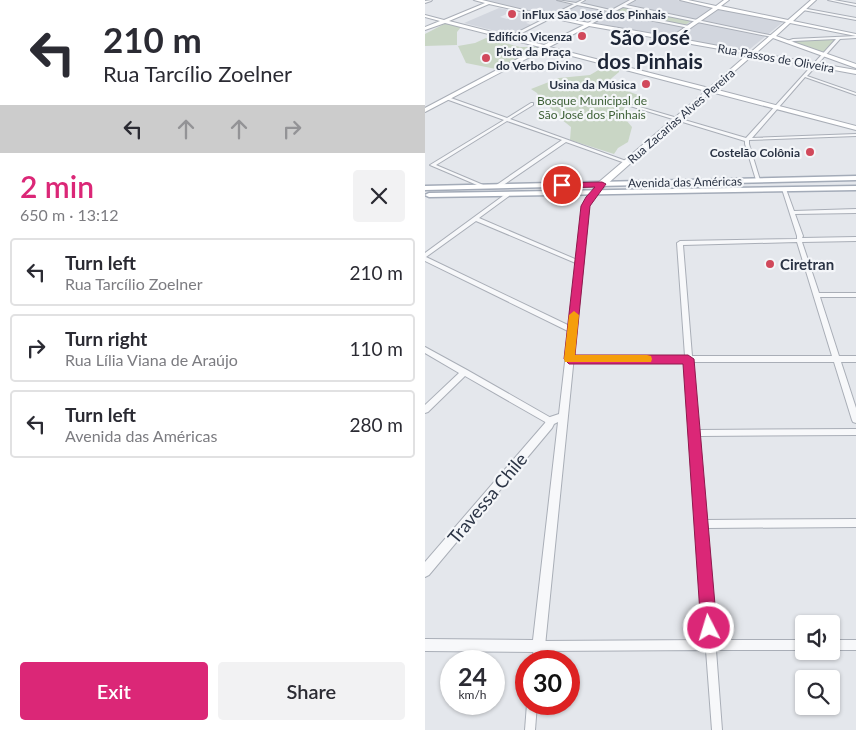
<!DOCTYPE html>
<html lang="en">
<head>
<meta charset="utf-8">
<style>
	:root { --surface:#fff; --page:#f2f2f3; --text:#2b2b33; --muted:#7c7c81; --line:#e1e1e2; --accent:#db2777 }
	body { margin:0; font-family:Lato,sans-serif; background:var(--page); color:var(--text); height:100vh; display:flex; flex-direction:column; font-size:19px; white-space:nowrap }
	* { box-sizing:border-box; margin:0 }
	p { font-size:16px; color:var(--muted) }
	.icon { flex:none; width:28px; height:28px; fill:none; stroke:currentColor; stroke-width:2; stroke-linecap:round; stroke-linejoin:round }
	.map { position:relative; flex:1; overflow:hidden }
	.drawer { display:flex; flex-direction:column; background:var(--surface); width:425px }
	.drawer>* { flex:none }
	.hud { background:#fff; color:var(--text); overflow:hidden }
	.buttons { position:absolute; left:370px; top:615px; display:grid; gap:10px }
	.buttons a { display:grid; place-items:center; width:45px; height:45px; border-radius:5px; background:var(--surface); box-shadow:0 1px 4px #0004; font-size:25px }
	.speed { position:absolute; left:15px; top:650px; display:flex; gap:10px; font-size:25px; font-weight:700; text-align:center }
	.speed>* { display:grid; place-content:center; width:65px; height:65px; border-radius:50%; background:var(--surface); box-shadow:0 1px 4px #0004; line-height:1 }
	.speed small { font-size:12px; font-weight:400 }
	.speed .limit { border:8px solid #d22; background:#fff; color:#111 }
	.pin { position:absolute; display:grid; place-items:center; width:42px; height:42px; color:#fff; margin:-21px; border:2px solid #fff; border-radius:50%; box-shadow:0 1px 5px #0007 }
	.me { position:absolute; width:55px; margin:-28px; rotate:355deg; stroke-linejoin:round; filter:drop-shadow(0 0 4px #0008) }
	.turn { display:flex; align-items:center; gap:18px; height:105px; padding:0 20px; font-size:22px }
	.turn .icon { width:65px; height:65px; stroke-width:2.5 }
	.turn b { display:block; font-size:35px; line-height:42px }
	.lanes { display:flex; align-items:center; height:48px; padding:0 20px; background:#0003; justify-content:center; gap:25px; direction:ltr }
	.lanes .off { opacity:.35 }
	.round { display:grid; place-items:center; flex:none; width:52px; height:52px; border-radius:5px; background:var(--page) }
	.head { display:flex; align-items:center; justify-content:space-between; height:85px; padding:0 20px }
	h1 { font-size:30px; font-weight:600; line-height:38px; color:var(--accent) }
	.primary-button { display:flex; gap:10px; margin-top:auto; padding:10px 20px }
	.primary-button a { flex:1; height:58px; border-radius:5px; background:var(--accent); color:#fff; font-size:20px; font-weight:600; line-height:58px; text-align:center }
	.primary-button a+a { background:var(--page); color:var(--text) }
	ul { padding:0; list-style:none }
	li { display:flex; align-items:center; gap:15px; height:68px; margin:0 10px 8px; padding:0 10px; border:2px solid var(--line); border-radius:5px }
	li div { flex:1 }
	li b { display:block; font-size:19px }
	li em { font-style:normal }
	main { display:flex; flex:1; min-height:0 }
	.map>svg:first-child { display:block }
	.built { fill:#d2d6de }
	.green { fill:#c9d6c5 }
	.lines { fill:none; stroke-linecap:round; stroke-linejoin:round }
	.minor-casing { stroke:#a9aeb7; stroke-width:2 }
	.tertiary-casing { stroke:#a9aeb7; stroke-width:2 }
	.secondary-casing { stroke:#a9aeb7; stroke-width:2 }
	.primary-casing { stroke:#a3abb8; stroke-width:3 }
	.minor { fill:#f7f8fa; fill-rule:evenodd }
	.tertiary { fill:#f7f8fa; fill-rule:evenodd }
	.secondary { fill:#fff; fill-rule:evenodd }
	.primary { fill:#fff; fill-rule:evenodd }
	.route { fill:#db2777; stroke:#8e194d }
	.slow { fill:#f59e0b }
	.poi-dot { fill:#d1495b; stroke:#f4f6f9; stroke-width:2 }
	.labels { text-anchor:middle; dominant-baseline:central; stroke-width:4.5; stroke-linejoin:round; paint-order:stroke }
	.far-poi-label { font-size:12px; font-weight:bold; fill:#2b3445; stroke:#f4f6f9; text-anchor:end }
	.far-street-label { font-size:12px; fill:#2b3445; stroke:#f4f6f9 }
	.far-park-label { font-size:12px; fill:#3f6138; stroke:#f4f6f9 }
	.poi-label { font-size:15px; font-weight:bold; fill:#2b3445; stroke:#f4f6f9; text-anchor:start }
	.near-street-label { font-size:18px; fill:#2b3445; stroke:#f4f6f9 }
	.far-town-label { font-size:21px; font-weight:bold; fill:#1d2536; stroke:#f4f6f9 }
</style>
</head>
<body>
<main>
<section class="drawer">
<div class="hud">
<div class="turn"><svg class="icon" aria-label="left" viewBox="0 0 24 24"><path d="M17 20v-9H6M10 6l-5 5 5 5"/></svg><div><b>210 m</b>Rua Tarcílio Zoelner</div></div>
<div class="lanes"><svg class="icon" aria-label="left" viewBox="0 0 24 24"><path d="M17 20v-9H6M10 6l-5 5 5 5"/></svg><svg class="icon off" aria-label="ahead" viewBox="0 0 24 24"><path d="M12 20V5M6 11l6-6 6 6"/></svg><svg class="icon off" aria-label="ahead" viewBox="0 0 24 24"><path d="M12 20V5M6 11l6-6 6 6"/></svg><svg class="icon off" aria-label="right" viewBox="0 0 24 24"><path d="M7 20v-9h11M14 6l5 5-5 5"/></svg></div>
</div>
<div class="head"><div><h1>2 min</h1><p>650 m · 13:12</p></div><a class="round"><svg class="icon" aria-label="close" viewBox="0 0 24 24"><path d="M6 6l12 12M18 6L6 18"/></svg></a></div>
<ul>
<li><svg class="icon" aria-label="left" viewBox="0 0 24 24"><path d="M17 20v-9H6M10 6l-5 5 5 5"/></svg><div><b>Turn left</b><p>Rua Tarcílio Zoelner</p></div><em>210 m</em></li>
<li><svg class="icon" aria-label="right" viewBox="0 0 24 24"><path d="M7 20v-9h11M14 6l5 5-5 5"/></svg><div><b>Turn right</b><p>Rua Lília Viana de Araújo</p></div><em>110 m</em></li>
<li><svg class="icon" aria-label="left" viewBox="0 0 24 24"><path d="M17 20v-9H6M10 6l-5 5 5 5"/></svg><div><b>Turn left</b><p>Avenida das Américas</p></div><em>280 m</em></li>
</ul>
<div class="primary-button"><a>Exit</a><a>Share</a></div>
</section>
<div class="map">
<svg width="431" height="730" viewBox="0 0 431 730">
	<rect width="100%" height="100%" fill="#e4e7ec"/>
	<polygon class="built" points="46,0 252,0 358,22 320,53 114,16 101,23 107,25 86,35 39,23 74,8 88,11 75,17 82,19 96,12"/>
	<g class="green">
		<polygon points="198,6 267,20 259,26 189,11"/>
		<polygon points="21,23 36,27 32,32 32,45 0,46 0,34"/>
		<polygon points="61,38 95,47 113,47 71,69 41,63 33,46 50,43"/>
		<polygon points="411,39 401,51 396,52 370,43 370,41"/>
		<polygon points="182,65 194,69 194,72 181,83 213,95 216,100 211,106 201,106 196,114 207,127 203,142 193,148 189,154 145,140 146,127 131,115 125,107 115,99 112,93 106,89 134,78 165,75"/>
	</g>
	<g class="lines">
		<defs>
			<g id="minor">
				<polygon points="132,0 151,3 157,0 160,0 155,3 190,11 188,12 152,5 85,39 83,39 83,37 149,4"/>
				<polygon points="403,0 409,0 431,4 431,6"/>
				<polygon points="377,8 431,18 431,20 378,10"/>
				<polygon points="200,13 264,26 266,27 264,28 199,15"/>
				<polygon points="431,36 431,38 415,39 382,76 431,93 431,95 380,77 327,138 431,134 431,136 324,140 324,144 335,180 335,181 331,180 320,144 320,141 205,106 208,105 321,138 411,39 369,41 363,43 362,41 368,39"/>
				<polygon points="21,97 23,97 82,118 106,103 108,103 108,105 85,119 204,162 200,163 141,142 74,188 70,188 70,186 137,140 82,121 11,165 63,187 59,188 5,165 79,120 21,99"/>
				<path d="M357,188l4,1 8,22 62,-2v4l-61,1 8,22 -1,2 54,-1v4l-54,1 17,51h37v4h-36l19,59h17v6h-15l15,46v15l-3,-1 -1,-2 -18,-58h-142l6,68 158,-1v6l-157,1 6,84 151,-1v8l-150,1 9,112h89v10h-88l6,80h-10l-6,-80 -163,1 -1,10h-10l3,-19 4,-1 166,-1 -19,-278h-117l-2,-1 -1,-2 1,-2 2,-1h116l-8,-113 3,-2 117,-2v-3l-15,-47zM372,242l35,114h-140l-9,-111z"/>
				<polygon points="82,193 84,194 84,196 54,218 157,262 157,264 153,264 51,221 1,257 149,328 150,330 149,332 145,332 0,261 0,253"/>
				<polygon points="0,347 42,370 128,419 129,421 128,423 125,424 122,423 40,376 3,412 0,413 0,405 34,373 0,353"/>
				<rect x="406" y="640" width="25" height="10"/>
				<polygon points="102,704 112,704 110,730 100,730"/>
			</g>
			<g id="tertiary">
				<polygon points="7,0 6,1 0,3 0,1"/>
				<polygon points="205,0 210,0 201,5 349,36 347,37 198,7 164,25 161,24"/>
				<polygon points="169,191 172,193 164,206 120,646 118,650 114,652 0,651 0,639 108,640 133,422 129,424 127,428 4,575 0,577 0,562 120,423 122,418 134,414 158,206 167,192"/>
			</g>
			<path id="secondary" d="M49,0h8l67,16 122,21 42,-29 -33,-8h8l28,6 8,-6h5l-8,6 67,14 23,-20h5l-23,21 63,13v2l-66,-13 -14,13 80,28v4l-83,-30 -17,15 100,17v4l-103,-19 -39,34 142,37v4l-145,-38 -106,94 -8,9h-6l-1,-2 9,-11 107,-91 -161,-42 -120,63v-4l115,-61 -95,-24 -20,7v-3l15,-6 -15,-4v-2l19,5 41,-17zM64,4l95,21 -40,20 -95,-24zM293,9l68,13 -35,30 -75,-14zM164,26l159,28 -39,34 -160,-41z"/>
			<g id="primary">
				<polygon points="431,176 431,180 0,190 0,186"/>
				<polygon points="431,186 431,190 4,197 0,195 4,193"/>
			</g>
		</defs>
		<use href="#minor" class="minor-casing"/>
		<use href="#tertiary" class="tertiary-casing"/>
		<use href="#secondary" class="secondary-casing"/>
		<use href="#primary" class="primary-casing"/>
		<use href="#minor" class="minor"/>
		<use href="#tertiary" class="tertiary"/>
		<use href="#secondary" class="secondary"/>
		<use href="#primary" class="primary"/>
	</g>
	<polygon class="route" points="177,182 181,184 165,206 150,355 263,355 269,359 292,628 290,633 284,636 279,633 276,628 258,364 144,364 139,359 156,206 161,197 170,187 137,188 133,185 137,183"/>
	<polygon class="slow" points="149,311 154,315 150,355 222,355 226,356 227,359 226,362 140,362 139,359 144,315"/>
	<g class="poi-dot">
		<circle cx="87" cy="14" r="5"/>
		<circle cx="157" cy="36" r="5"/>
		<circle cx="61" cy="58" r="5"/>
		<circle cx="221" cy="84" r="5"/>
		<circle cx="385" cy="152" r="5"/>
		<circle cx="345" cy="264" r="5"/>
	</g>
	<g class="labels">
		<g class="far-poi-label">
			<text x="97" y="14" text-anchor="start">inFlux São José dos Pinhais</text>
			<text x="147" y="36">Edifício Vicenza</text>
			<text x="71" y="51" text-anchor="start">Pista da Praça<tspan x="71" dy="14">do Verbo Divino</tspan></text>
			<text x="211" y="84">Usina da Música</text>
			<text x="375" y="152">Costelão Colônia</text>
		</g>
		<g class="far-street-label">
			<text transform="translate(351 58) rotate(10)">Rua Passos de Oliveira</text>
			<text transform="translate(256 116) rotate(-41)">Rua Zacarias Alves Pereira</text>
			<text transform="translate(260 182) rotate(-1)">Avenida das Américas</text>
		</g>
		<g class="far-park-label">
			<text x="167" y="100">Bosque Municipal de<tspan x="167" dy="14">São José dos Pinhais</tspan></text>
		</g>
		<g class="poi-label">
			<text x="355" y="264">Ciretran</text>
		</g>
		<g class="near-street-label">
			<text transform="translate(62 498) rotate(-50)">Travessa Chile</text>
		</g>
		<g class="far-town-label">
			<text x="225" y="36">São José<tspan x="225" dy="24">dos Pinhais</tspan></text>
		</g>
	</g>
</svg>
<div class="buttons">
<a><svg class="icon" aria-label="sound" viewBox="0 0 24 24"><path d="M4 9h4l5-4v14l-5-4H4zM17 9q2 3 0 6"/></svg></a>
<a><svg class="icon" aria-label="search" viewBox="0 0 24 24"><circle cx="10" cy="10" r="6"/><path d="M15 15l6 6"/></svg></a>
</div>
<div class="speed"><div>24<small>km/h</small></div><div class="limit">30</div></div>
<div class="pin" style="left:137px;top:185px;background:#d93025"><svg class="icon" aria-label="arrive" viewBox="0 0 24 24"><path d="M6 21V4h12l-3 4 3 4H6"/></svg></div>
<svg class="me" style="left:284px;top:628px" viewBox="-20 -20 40 40"><circle r="17" fill="#db2777" stroke="#fff" stroke-width="3"/><path d="M0-11L8 9 0 5-8 9z" fill="#fff"/></svg>
</div>
</main>
</body>
</html>
